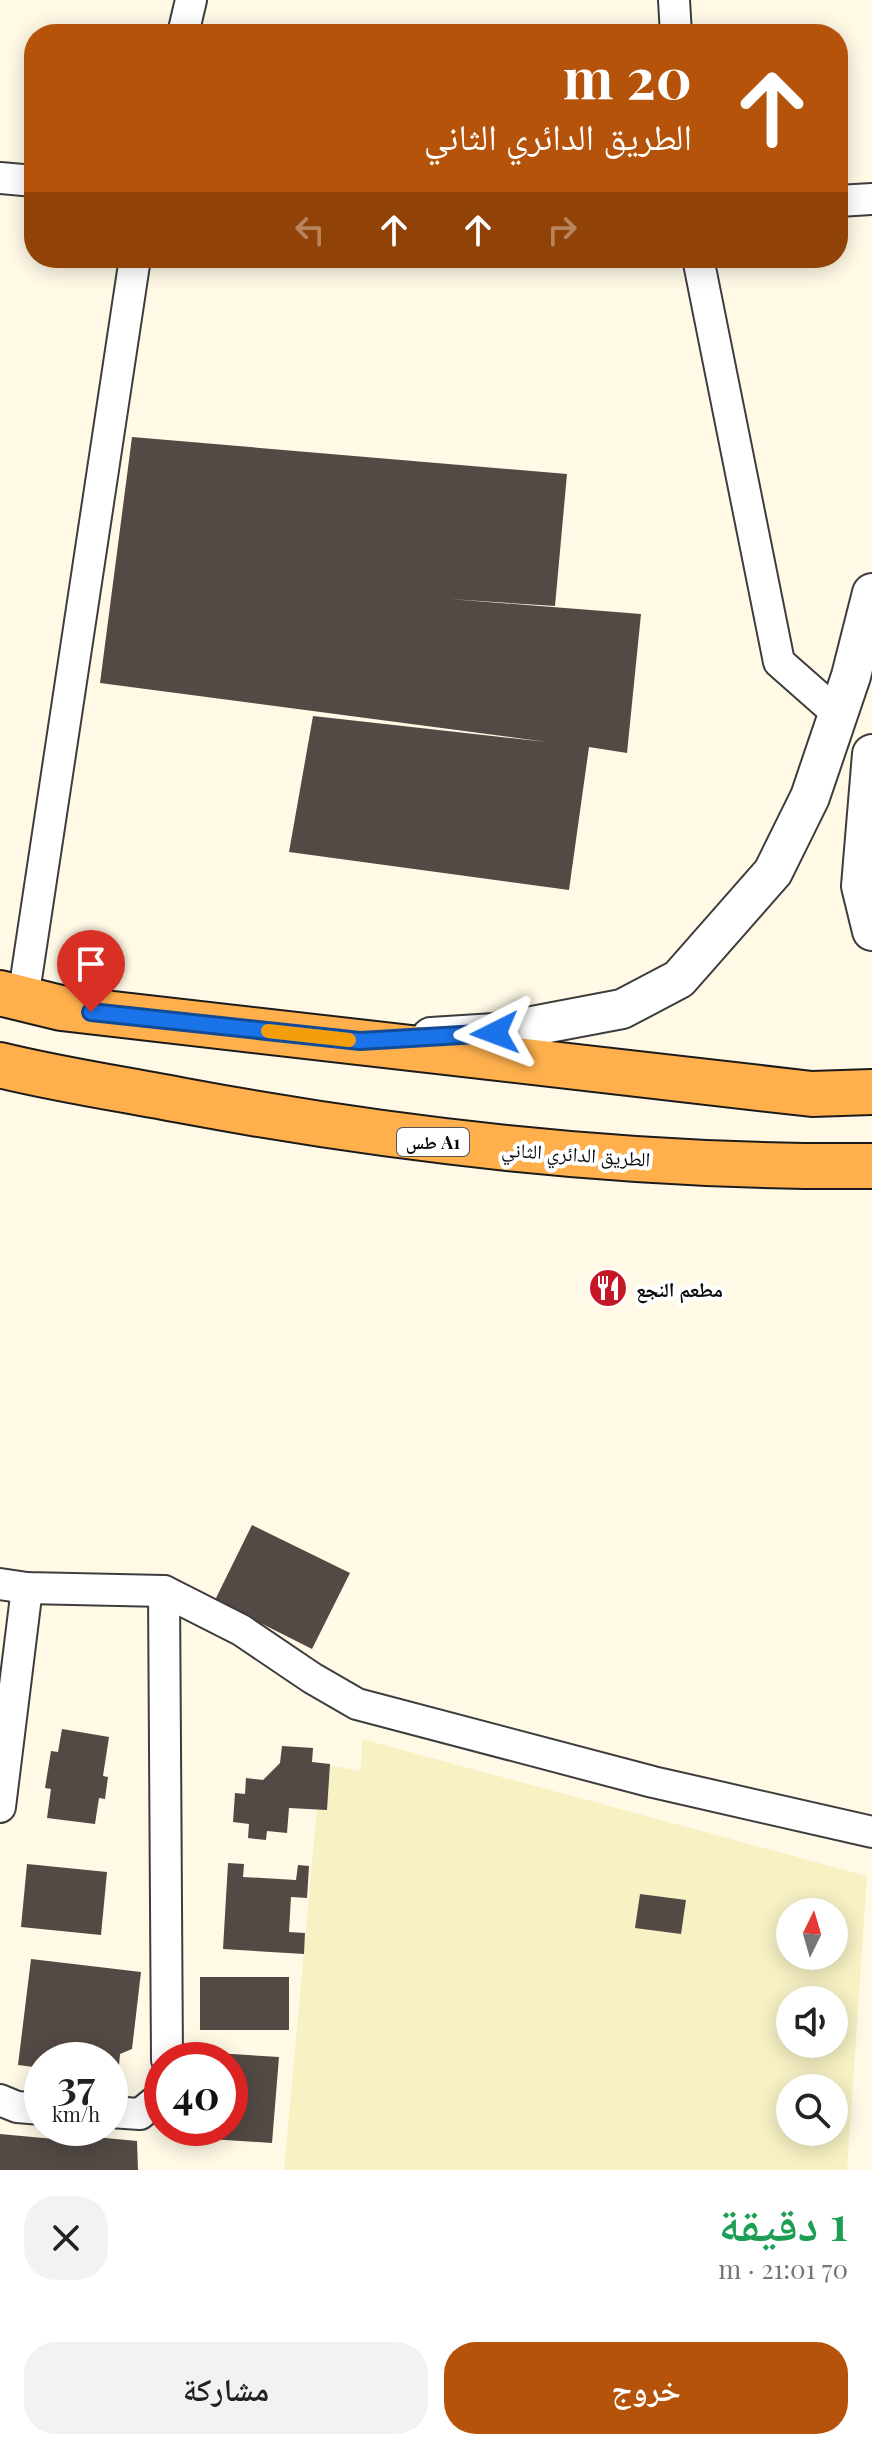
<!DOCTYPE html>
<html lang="ar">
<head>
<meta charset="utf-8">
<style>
	:root { --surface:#fff; --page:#f2f2f2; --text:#222; --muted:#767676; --accent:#b45309 }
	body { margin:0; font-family:"Playfair Display","Noto Naskh Arabic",serif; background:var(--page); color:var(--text); direction:rtl; height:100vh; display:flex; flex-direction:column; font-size:30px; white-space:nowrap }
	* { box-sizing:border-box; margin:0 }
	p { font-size:26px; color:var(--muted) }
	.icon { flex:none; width:44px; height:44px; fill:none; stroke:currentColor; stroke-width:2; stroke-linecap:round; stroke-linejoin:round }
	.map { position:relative; height:2170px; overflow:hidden; direction:ltr }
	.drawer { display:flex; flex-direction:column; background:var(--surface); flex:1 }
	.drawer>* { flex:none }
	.guide { position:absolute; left:24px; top:24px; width:824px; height:244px; border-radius:32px; box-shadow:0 4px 20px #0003; direction:rtl; background:#b45309; color:#fff; overflow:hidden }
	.needle { width:52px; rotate:5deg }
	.fabs { position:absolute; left:776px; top:1898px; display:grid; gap:16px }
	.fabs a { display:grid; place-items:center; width:72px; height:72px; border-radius:50%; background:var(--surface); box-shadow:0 4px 20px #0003; font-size:40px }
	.speed { position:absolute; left:24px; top:2042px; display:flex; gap:16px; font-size:40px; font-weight:700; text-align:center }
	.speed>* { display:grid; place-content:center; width:104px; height:104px; border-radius:50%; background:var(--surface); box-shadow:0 4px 20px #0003; line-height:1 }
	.speed small { font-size:20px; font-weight:400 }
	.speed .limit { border:12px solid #d22; background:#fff; color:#111 }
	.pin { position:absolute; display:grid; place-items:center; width:68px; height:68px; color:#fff; margin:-82px -34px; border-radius:50% 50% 50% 0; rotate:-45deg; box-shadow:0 0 8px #0007 }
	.pin .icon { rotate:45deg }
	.me { position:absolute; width:88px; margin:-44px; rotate:267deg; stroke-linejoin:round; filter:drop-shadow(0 0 6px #0008) }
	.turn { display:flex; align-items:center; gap:28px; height:168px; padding:0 24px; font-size:36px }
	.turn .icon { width:104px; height:104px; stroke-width:2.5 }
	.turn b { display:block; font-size:56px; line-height:68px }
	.lanes { display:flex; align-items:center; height:76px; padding:0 24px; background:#0003; justify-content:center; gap:40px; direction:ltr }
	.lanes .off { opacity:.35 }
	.round { display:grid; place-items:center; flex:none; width:84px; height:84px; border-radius:32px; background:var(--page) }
	.summary { display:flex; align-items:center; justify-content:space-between; height:136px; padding:0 24px }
	h1 { font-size:48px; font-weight:600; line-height:60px; color:#1e9e55 }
	.button { display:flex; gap:16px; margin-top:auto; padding:16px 24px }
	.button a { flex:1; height:92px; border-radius:32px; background:var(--accent); color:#fff; font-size:32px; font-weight:600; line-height:92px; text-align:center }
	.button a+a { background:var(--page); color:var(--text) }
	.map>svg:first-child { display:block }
	.farmland { fill:#f7f1c4; fill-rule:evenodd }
	.building { fill:#534a45 }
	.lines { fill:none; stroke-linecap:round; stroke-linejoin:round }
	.minor-casing { stroke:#3d3d3d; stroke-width:34 }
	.tertiary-casing { stroke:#3d3d3d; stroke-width:42 }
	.trunk-casing { stroke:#1b1b1b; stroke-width:48 }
	.minor { stroke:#fff; stroke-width:30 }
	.tertiary { stroke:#fff; stroke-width:38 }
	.trunk { stroke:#ffb04d; stroke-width:44 }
	.route-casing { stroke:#114b97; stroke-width:20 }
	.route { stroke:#1a73e8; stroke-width:14 }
	.slow { stroke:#f59e0b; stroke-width:14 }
	.labels { text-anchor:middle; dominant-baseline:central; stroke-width:8; stroke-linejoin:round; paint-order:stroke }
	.shield { fill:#fff; stroke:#545454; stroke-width:2 }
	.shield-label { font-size:18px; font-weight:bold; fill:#0a0a0a }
	.street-label { font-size:20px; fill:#0a0a0a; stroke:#fff }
	.poi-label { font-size:20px; font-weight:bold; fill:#0a0a0a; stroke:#fff; text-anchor:start }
</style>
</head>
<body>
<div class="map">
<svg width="872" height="2170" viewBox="0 0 872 2170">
	<rect width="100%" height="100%" fill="#fff9e6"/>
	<path class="farmland" d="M362,1739l505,137 -20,294h-563l37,-406 40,7zM790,1912h44v44h-44zM790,2000h44v44h-44zM790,2088h44v44h-44z"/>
	<g class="building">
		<polygon points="132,437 567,474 555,606 449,599 641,614 627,753 589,747 569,890 289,852 313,716 547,742 100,683"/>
		<polygon points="252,1525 350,1573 312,1649 215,1600"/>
		<polygon points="62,1729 109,1737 103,1776 108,1777 105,1799 99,1798 95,1824 47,1818 51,1789 45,1788 51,1751 58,1752"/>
		<polygon points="282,1746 313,1748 312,1762 330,1764 327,1810 289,1808 287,1833 267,1831 266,1840 248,1838 249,1824 233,1822 235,1793 245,1794 246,1778 263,1780 280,1763"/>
		<polygon points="228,1863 244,1864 243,1877 296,1880 298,1865 309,1866 307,1898 291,1897 289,1932 305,1933 304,1954 223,1949"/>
		<polygon points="27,1864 107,1872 101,1935 21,1927"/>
		<polygon points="640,1894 686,1900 681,1934 635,1928"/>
		<polygon points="31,1959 141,1972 132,2049 120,2054 118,2077 110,2076 110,2060 42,2060 42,2068 18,2065"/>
		<rect x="200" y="1977" width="89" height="53"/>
		<polygon points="200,2052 279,2057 272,2143 194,2138 195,2128 230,2128 230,2060 199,2060"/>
		<polygon points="53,2133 137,2141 138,2170 0,2170 0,2134 54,2139"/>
	</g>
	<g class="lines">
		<defs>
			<g id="minor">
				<polyline points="674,0 676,34"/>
				<polyline points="183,34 191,0"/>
				<polyline points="0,178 34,181"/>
				<polyline points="838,201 872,199"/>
				<polyline points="698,258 779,662 838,714"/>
				<polyline points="23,999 135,258"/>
				<polyline points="0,1584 27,1588 164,1591 241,1630 312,1678 357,1704 653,1782 872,1832"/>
				<polyline points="164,1591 167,2060"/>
				<polyline points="0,1807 27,1588"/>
				<polyline points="0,2100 17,2107 42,2109"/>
				<polyline points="110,2112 140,2114 162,2096"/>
			</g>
			<g id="tertiary">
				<polyline points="872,754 861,886 872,931"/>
				<polyline points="431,1037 495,1033 622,1009 679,979 773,872 810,797 851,676 872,593"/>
			</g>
			<g id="trunk">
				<polyline points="0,993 61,1008 812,1094 872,1092"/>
				<path d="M0,1065c61,15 123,24 185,36 226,42 456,67 687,65"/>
			</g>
		</defs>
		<use href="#minor" class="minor-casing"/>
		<use href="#tertiary" class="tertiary-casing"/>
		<use href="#trunk" class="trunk-casing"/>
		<use href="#minor" class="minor"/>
		<use href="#tertiary" class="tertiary"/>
		<use href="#trunk" class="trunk"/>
	</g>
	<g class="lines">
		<defs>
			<polyline id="route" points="91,1012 360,1041 495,1033"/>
		</defs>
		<use href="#route" class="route-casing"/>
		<use href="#route" class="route"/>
		<polyline class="slow" points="268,1031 349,1040"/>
	</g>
	<defs>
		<symbol id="restaurant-disc" viewBox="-11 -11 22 22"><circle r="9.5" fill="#c41727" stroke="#fff"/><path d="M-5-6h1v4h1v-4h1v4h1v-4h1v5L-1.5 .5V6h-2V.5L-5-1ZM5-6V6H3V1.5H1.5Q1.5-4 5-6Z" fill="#fff"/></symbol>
	</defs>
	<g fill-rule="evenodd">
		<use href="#restaurant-disc" x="586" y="1266" width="44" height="44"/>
	</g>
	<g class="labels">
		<rect class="shield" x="397" y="1128" width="72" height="28" rx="6"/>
		<g class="shield-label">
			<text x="433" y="1142">طس A1</text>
		</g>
		<g class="street-label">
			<text transform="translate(576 1153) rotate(4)">الطريق الدائري الثاني</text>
		</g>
		<g class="poi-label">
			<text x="636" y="1288">مطعم النجع</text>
		</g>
	</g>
</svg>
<div class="fabs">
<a><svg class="needle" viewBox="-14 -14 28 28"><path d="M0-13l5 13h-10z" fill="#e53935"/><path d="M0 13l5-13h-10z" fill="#767676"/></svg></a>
<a><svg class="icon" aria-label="sound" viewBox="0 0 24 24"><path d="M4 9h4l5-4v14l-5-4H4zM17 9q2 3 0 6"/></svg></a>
<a><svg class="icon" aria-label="search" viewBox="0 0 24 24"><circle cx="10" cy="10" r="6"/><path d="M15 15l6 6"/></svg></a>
</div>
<div class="speed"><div>37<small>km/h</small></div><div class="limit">40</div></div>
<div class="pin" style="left:91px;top:1012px;background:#d93025"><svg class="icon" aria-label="arrive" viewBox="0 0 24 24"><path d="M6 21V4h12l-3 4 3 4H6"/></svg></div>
<svg class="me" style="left:495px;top:1033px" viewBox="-20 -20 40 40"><path d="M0-17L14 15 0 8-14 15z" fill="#1a73e8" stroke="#fff" stroke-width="4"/></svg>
<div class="guide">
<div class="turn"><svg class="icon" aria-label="ahead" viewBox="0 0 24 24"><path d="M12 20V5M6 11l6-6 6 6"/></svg><div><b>20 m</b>الطريق الدائري الثاني</div></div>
<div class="lanes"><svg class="icon off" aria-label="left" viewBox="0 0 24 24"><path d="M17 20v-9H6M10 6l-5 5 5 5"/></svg><svg class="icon" aria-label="ahead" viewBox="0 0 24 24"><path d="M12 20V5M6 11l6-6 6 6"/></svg><svg class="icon" aria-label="ahead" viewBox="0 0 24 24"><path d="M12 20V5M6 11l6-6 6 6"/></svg><svg class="icon off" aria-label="right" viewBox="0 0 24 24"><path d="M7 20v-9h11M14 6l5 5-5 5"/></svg></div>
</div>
</div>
<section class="drawer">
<div class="summary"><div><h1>1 دقيقة</h1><p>70 m · 21:01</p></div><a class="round"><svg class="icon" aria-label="close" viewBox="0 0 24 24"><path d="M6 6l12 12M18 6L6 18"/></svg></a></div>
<div class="button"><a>خروج</a><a>مشاركة</a></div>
</section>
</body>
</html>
